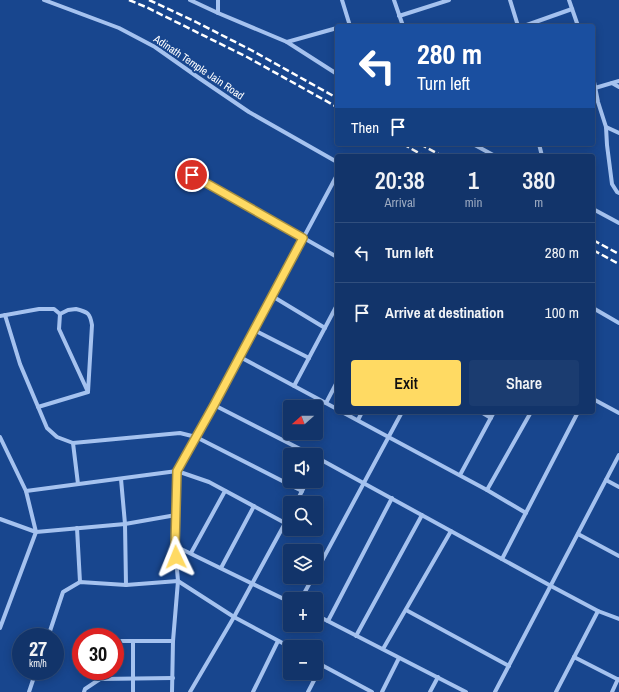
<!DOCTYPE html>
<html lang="en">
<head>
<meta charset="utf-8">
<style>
	:root { --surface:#12346a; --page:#1b3c70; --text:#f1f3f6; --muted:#9caac1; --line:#314f7e; --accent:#ffda63 }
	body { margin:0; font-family:"Archivo Narrow",sans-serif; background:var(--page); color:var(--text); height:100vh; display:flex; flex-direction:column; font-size:15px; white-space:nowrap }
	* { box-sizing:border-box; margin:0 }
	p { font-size:13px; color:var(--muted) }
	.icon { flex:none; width:22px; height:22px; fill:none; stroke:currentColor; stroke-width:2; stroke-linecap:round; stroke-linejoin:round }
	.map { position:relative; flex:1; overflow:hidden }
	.drawer { position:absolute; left:335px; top:154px; width:260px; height:260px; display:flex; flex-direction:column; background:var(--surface); border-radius:4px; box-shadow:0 2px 10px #0003,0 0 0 1px var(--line) }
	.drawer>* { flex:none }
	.banner { position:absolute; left:335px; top:24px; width:260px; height:122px; border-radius:4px; box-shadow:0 2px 10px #0003,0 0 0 1px var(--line); background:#1a4fa0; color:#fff; overflow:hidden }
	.needle { width:26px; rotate:249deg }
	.buttons { position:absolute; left:283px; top:400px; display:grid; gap:8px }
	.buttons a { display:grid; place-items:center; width:40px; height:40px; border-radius:4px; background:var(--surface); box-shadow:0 2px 10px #0003,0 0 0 1px var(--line); font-size:20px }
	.speed { position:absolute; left:12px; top:628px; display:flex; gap:8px; font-size:20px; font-weight:700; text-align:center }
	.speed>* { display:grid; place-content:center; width:52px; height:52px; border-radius:50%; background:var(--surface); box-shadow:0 2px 10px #0003,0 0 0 1px var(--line); line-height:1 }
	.speed small { font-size:10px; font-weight:400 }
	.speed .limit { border:6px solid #d22; background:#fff; color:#111 }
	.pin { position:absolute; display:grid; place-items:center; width:34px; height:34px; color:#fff; margin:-17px; border:2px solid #fff; border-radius:50%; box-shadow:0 1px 4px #0007 }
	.me { position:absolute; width:44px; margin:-22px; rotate:358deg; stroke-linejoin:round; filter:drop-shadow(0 0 3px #0008) }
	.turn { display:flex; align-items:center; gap:14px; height:84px; padding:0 16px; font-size:18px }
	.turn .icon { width:52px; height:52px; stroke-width:2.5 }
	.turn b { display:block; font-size:28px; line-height:34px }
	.then { display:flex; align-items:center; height:38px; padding:0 16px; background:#0003; gap:8px; font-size:15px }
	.eta { display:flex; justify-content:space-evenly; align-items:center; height:68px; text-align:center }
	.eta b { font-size:24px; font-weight:600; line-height:28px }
	.action { display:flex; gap:8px; margin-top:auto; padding:8px 16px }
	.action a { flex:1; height:46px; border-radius:4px; background:var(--accent); color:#111; font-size:16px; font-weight:600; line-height:46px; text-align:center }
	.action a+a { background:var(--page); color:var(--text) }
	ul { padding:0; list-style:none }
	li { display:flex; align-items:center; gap:12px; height:60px; padding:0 16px; border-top:1px solid var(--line) }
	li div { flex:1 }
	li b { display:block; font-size:15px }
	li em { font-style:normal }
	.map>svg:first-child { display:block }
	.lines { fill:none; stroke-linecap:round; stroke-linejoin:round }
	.street { stroke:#a5c2ef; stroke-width:4 }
	.rail { stroke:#fff; stroke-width:2.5; stroke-dasharray:7 3; stroke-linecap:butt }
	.route-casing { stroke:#a68e40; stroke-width:10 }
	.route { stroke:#ffda63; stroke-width:7 }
	.labels { text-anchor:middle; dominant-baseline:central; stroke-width:4; stroke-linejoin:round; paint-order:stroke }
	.street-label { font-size:11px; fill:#fff; stroke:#18468e }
</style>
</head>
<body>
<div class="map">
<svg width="619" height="692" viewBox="0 0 619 692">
	<rect width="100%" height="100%" fill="#18468e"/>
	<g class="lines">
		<g class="street">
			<polyline points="44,0 119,28 155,47 199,78 249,112 337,162"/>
			<polyline points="190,0 218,13 287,42 337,74"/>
			<polyline points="342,0 350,26"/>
			<polyline points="394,0 403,26"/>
			<polyline points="510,0 518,26"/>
			<polyline points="569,0 578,26"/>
			<polyline points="218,13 218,0"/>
			<polyline points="399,16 449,0"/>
			<polyline points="524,26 572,9"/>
			<polyline points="287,42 337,28"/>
			<polyline points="593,77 598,102 606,127 607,145 612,184 617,192 619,193"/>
			<polyline points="612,83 619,87"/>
			<polyline points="595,88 619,81"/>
			<polyline points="606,127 619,133"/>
			<polyline points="473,144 495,156"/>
			<polyline points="539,144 542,156"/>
			<polyline points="193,175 337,257"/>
			<polyline points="593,209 619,223"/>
			<polyline points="272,296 325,328"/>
			<polyline points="593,308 619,323"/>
			<path d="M76,309c12,3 14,4 16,16l-4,67 -29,-63 1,-15 8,-4z"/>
			<polyline points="5,315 20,364 47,428 57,437 73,443 180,433 196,437 302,491"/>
			<polyline points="0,316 39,309 54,309 60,314"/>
			<polyline points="254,330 309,358"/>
			<polyline points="240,357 337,409"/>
			<polyline points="294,386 337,305"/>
			<polyline points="593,399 619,413"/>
			<polyline points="326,403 337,382"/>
			<polyline points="214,405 312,455"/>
			<polyline points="38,407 88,392"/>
			<polyline points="342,412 487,490 526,513"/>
			<polyline points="481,412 491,418"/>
			<polyline points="358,420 362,412"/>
			<polyline points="0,437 26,491 36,532 0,628"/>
			<polyline points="73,443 78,484"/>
			<polyline points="316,457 551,586 598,611 619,619"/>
			<polyline points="460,475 494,412"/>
			<polyline points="121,479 125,524 126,585"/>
			<polyline points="606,480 619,487"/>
			<polyline points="487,490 531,412"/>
			<polyline points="26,491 177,471 209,482 285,523"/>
			<polyline points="296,503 307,481"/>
			<polyline points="0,519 36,532 125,524 176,515"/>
			<polyline points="77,528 80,582"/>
			<polyline points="578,534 619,556"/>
			<polyline points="175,546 290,602"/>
			<polyline points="191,553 225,491"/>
			<polyline points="502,559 578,412"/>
			<polyline points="221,568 254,506"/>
			<polyline points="316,572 402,412"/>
			<polyline points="301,599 313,577"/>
			<polyline points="406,610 509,666"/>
			<polyline points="316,615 466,692"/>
			<polyline points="328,621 392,498"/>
			<polyline points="356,636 422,515"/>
			<polyline points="48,637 63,592 80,582 126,585 178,581 234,617 290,647"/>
			<polyline points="115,641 173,641"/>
			<polyline points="383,649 451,531"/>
			<polyline points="574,657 619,680"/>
			<polyline points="316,662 372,692"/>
			<polyline points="96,671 100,679"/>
			<polyline points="29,692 36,671"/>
			<polyline points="84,692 85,689 100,679 173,678"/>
			<polyline points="133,692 133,641"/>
			<polyline points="172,692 173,641 178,581 175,546 177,471 214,405 337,175"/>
			<polyline points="190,692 234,617 290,514"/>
			<polyline points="253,692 278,641"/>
			<polyline points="308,692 322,665"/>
			<polyline points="382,692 399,658"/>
			<polyline points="430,692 438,677"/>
			<polyline points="495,692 619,455"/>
			<polyline points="556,692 598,611"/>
			<polyline points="612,692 618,679"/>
		</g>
		<g class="rail">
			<polyline points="129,0 146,7 247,57 337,107"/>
			<polyline points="149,0 196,22 251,50 337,98"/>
			<polyline points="403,144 424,156"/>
			<polyline points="420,144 442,156"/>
			<polyline points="593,240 619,254"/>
			<polyline points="593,250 619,264"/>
		</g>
	</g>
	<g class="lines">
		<defs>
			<polyline id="route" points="176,557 175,546 177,471 214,405 303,238 192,175"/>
		</defs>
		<use href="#route" class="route-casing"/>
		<use href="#route" class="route"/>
	</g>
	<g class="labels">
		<g class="street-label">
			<text transform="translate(199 67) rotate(34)">Adinath Temple Jain Road</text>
		</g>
	</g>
</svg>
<div class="buttons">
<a><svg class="needle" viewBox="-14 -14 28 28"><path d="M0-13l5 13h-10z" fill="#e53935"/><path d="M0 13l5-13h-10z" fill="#9caac1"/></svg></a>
<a><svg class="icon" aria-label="sound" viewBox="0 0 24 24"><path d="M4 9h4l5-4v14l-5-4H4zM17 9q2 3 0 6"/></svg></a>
<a><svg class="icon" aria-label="search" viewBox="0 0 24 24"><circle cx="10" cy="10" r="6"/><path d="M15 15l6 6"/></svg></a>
<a><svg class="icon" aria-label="layers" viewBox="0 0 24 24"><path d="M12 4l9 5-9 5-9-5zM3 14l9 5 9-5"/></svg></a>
<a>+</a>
<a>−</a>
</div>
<div class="speed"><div>27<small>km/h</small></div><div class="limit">30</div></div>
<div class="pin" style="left:192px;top:175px;background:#d93025"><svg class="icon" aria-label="arrive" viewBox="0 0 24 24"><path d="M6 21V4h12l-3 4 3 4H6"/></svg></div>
<svg class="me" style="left:176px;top:557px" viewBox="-20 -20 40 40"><path d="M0-17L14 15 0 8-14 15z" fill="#ffda63" stroke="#fff" stroke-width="4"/></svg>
<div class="banner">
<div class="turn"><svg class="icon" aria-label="left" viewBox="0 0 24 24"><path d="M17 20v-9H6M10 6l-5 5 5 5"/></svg><div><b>280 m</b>Turn left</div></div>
<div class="then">Then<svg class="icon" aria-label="arrive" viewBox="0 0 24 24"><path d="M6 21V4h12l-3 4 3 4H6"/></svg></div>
</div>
<section class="drawer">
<div class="eta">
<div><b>20:38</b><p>Arrival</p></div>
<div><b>1</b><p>min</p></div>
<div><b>380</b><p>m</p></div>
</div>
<ul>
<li><svg class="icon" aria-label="left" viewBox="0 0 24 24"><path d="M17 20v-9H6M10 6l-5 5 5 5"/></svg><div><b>Turn left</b></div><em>280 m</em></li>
<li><svg class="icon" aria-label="arrive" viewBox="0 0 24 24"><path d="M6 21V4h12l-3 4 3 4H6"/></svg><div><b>Arrive at destination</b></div><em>100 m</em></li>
</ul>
<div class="action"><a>Exit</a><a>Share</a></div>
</section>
</div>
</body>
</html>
